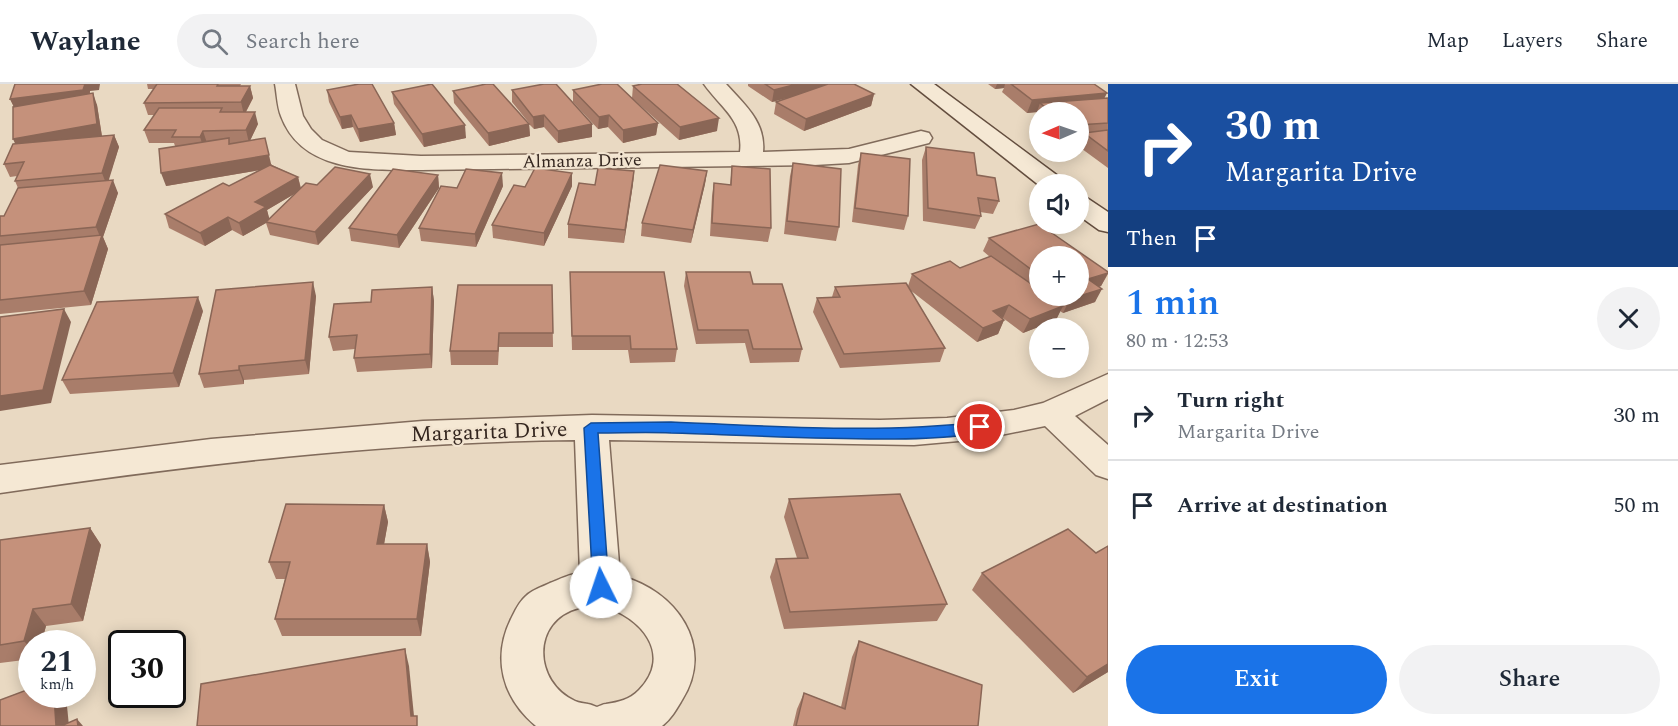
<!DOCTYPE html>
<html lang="en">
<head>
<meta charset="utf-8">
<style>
	:root { --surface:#fff; --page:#f2f2f3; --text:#1f2937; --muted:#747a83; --line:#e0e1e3; --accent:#1a73e8 }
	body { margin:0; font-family:Spectral,serif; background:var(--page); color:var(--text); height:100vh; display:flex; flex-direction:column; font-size:22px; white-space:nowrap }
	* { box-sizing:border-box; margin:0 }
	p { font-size:20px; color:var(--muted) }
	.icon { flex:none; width:33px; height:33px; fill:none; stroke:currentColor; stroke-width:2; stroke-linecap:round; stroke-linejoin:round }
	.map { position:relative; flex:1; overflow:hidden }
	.details { display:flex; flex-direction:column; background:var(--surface); width:570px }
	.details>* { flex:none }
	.guide { background:#1a4fa0; color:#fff; overflow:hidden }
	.needle { width:39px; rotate:268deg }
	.controls { position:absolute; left:1029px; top:18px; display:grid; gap:12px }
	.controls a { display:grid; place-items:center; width:60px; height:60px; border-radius:50%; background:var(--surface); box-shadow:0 3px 15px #0003; font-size:30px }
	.speed { position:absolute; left:18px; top:546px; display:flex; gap:12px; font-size:30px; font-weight:700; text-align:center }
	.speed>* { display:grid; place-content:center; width:78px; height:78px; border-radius:50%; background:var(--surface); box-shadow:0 3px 15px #0003; line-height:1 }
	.speed small { font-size:15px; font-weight:400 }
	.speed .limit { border:3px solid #111; border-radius:9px; background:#fff; color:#111 }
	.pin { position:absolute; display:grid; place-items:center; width:51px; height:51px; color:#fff; margin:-26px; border:3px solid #fff; border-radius:50%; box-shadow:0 2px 6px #0007 }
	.me { position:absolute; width:66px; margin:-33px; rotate:356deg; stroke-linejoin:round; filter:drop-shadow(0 0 4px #0008) }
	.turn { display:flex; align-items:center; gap:21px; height:126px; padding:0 18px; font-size:27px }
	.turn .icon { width:78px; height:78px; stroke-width:2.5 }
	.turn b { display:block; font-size:42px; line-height:51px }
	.then { display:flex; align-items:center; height:57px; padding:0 18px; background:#0003; gap:12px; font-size:22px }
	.round { display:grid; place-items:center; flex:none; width:63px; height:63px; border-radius:32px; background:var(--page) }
	.headline { display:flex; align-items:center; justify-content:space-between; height:102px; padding:0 18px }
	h1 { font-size:36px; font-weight:600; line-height:45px; color:var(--accent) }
	.action { display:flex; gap:12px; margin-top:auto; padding:12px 18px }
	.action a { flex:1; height:69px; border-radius:36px; background:var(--accent); color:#fff; font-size:24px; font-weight:600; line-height:69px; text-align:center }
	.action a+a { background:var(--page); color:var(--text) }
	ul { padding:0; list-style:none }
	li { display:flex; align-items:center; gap:18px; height:90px; padding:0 18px; border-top:2px solid var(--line) }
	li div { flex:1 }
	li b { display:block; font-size:22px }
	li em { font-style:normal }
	header { display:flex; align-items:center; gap:36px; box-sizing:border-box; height:84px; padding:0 30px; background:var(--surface); border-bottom:2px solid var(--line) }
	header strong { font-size:28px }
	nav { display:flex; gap:33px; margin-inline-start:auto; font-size:21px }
	.search { width:420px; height:54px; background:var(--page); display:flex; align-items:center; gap:15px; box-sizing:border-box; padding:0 21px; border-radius:33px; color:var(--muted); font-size:22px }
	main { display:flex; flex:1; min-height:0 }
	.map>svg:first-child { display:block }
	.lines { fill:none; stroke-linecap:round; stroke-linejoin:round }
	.street-casing { stroke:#816b5b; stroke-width:3 }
	.secondary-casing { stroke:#634d3e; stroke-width:3 }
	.street { fill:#f5e8d4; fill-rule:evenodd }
	.secondary { fill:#f5e8d4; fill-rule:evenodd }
	.wall { fill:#a97d6a; fill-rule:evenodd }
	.shaded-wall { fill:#8a6656 }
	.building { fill:#c5917b; stroke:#8a6656; stroke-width:1.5 }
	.route { fill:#1a73e8; stroke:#114b97; stroke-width:1.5 }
	.labels { text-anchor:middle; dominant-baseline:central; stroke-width:4.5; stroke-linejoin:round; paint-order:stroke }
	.far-street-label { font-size:18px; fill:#33251e; stroke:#f2e4d0 }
	.street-label { font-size:22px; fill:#33251e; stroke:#f2e4d0 }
</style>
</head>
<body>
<header>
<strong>Waylane</strong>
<div class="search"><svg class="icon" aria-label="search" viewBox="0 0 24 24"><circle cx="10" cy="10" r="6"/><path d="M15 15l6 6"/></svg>Search here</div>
<nav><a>Map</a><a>Layers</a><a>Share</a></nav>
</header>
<main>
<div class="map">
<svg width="1108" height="642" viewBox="0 0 1108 642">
	<rect width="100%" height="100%" fill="#e9d9c2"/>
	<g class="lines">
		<defs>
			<g id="street">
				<path d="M275,0h20l8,32 8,13 11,11 27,12 72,4 319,-4c4,-32 -20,-45 -36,-68h22c18,20 40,38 37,68l86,-3 72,-18 8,2 3,5 -3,5 -80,20 -35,2 -393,5c-50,0 -119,3 -140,-54 -4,-10 -4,-22 -6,-32z"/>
				<path d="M1108,290v25l-33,17 33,29v34l-12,-4 -51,-49 -64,13 -67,6 -305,-5 11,136c56,14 96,70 62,124 -6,10 -11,19 -20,26h-126c-34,-28 -44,-68 -25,-107 4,-8 8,-17 15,-23 6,-6 16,-9 24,-13 10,-4 20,-9 30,-10l-5,-133c-193,2 -385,25 -575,53v-28l211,-26 212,-18 169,-6 288,5 67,-2 67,-8 29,-7zM602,522c38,10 72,48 37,84 -10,10 -20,12 -33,14 -3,0 -6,2 -9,3 -1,0 -7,-3 -9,-3 -4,-1 -9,-1 -13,-3 -42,-19 -44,-81 4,-93 7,-2 16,-2 23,-2z"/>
			</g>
			<g id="secondary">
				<polygon points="911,0 934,0 1062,95 1065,100 1040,102"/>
				<polygon points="1078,111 1087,114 1108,128 1108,148 1099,146 1078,131"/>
			</g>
		</defs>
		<use href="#street" class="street-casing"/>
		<use href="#secondary" class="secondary-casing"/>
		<use href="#street" class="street"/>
		<use href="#secondary" class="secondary"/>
	</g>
	<g class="wall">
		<path d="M147,0h94l-1,2h10l3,12 -7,14 12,12 -8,16 22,25 26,12 3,11 16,-3 56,2 -55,58 -48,-10 -4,-12 -23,13 -11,-6 -27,16 -36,-18 -4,-14 64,-28 31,-16 -94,16 9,-40 -1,-3h-25l-5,-13 11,-15h-7l-4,-12 10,-14h-6zM296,109l-27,26 -2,-9z"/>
		<polygon points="748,0 854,0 874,10 871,22 804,47 774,30 776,18 789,13 772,18 748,2"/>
		<polygon points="988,0 1094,0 1104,14 1108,14 1108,84 1078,62 1082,53 1078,53 1078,28 1040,28 1040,35 1035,32 1037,28 1027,29 1002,8 1004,4 995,5"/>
		<polygon points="633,2 717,47 679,56 632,14"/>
		<polygon points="99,6 90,7 90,10 97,21 102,52 114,51 119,63 108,96 118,109 103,153 108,165 91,221 0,230 0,132 4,132 18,104 15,97 17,92 10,93 4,80 15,60 14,23 10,15"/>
		<polygon points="327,6 394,39 396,51 360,58 353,43 342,45 329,18"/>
		<polygon points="512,6 592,40 592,53 558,59 544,43 534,45 529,40 530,52 489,62 454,19 453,7 529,39 512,18"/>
		<polygon points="573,6 658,39 656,51 623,59 608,43 598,45 573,18"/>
		<polygon points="392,8 466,54 424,63 394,20"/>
		<polygon points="926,63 977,91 999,117 993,130 980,128 981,132 975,145 923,137 922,76"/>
		<polygon points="861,69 908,132 904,146 852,138 858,81"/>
		<polygon points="793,79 839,143 836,157 784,150 790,92"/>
		<polygon points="732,82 771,144 768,158 710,152 712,112 714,99 730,101"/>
		<polygon points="634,87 633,100 624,159 568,154 568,140 595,101"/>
		<polygon points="707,87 705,100 691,159 641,152 642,139"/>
		<polygon points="572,89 572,102 544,162 493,154 492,141 525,103"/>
		<polygon points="438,91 439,104 399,164 351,157 349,144"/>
		<polygon points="503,102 476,163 421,157 419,144 457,104"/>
		<path d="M989,154l119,34v2l-7,12 -2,1 -4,15 -32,11 -3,-2 -4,9 -33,13 -20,-15 1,2 -6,14 -21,8 -67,-52 35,58 -5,14 -100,6 -27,-56 4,-14 15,-1 3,-10 73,-1 4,-12 48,-6 30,-11 -7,-6zM1040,172l38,40h-38z"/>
		<polygon points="570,188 677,265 675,278 630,279 628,266 572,266"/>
		<polygon points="686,188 753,200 802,265 799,278 750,279 745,259 696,260 684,202"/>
		<polygon points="552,201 553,263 499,263 498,281 451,281 450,267"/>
		<polygon points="432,203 434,217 432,284 357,288 354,274 355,265 333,267 329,253"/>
		<polygon points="316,212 309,290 244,296 244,300 204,304 199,290"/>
		<polygon points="203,227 179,303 70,310 62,296"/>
		<polygon points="789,415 947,520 937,537 784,545 770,493 776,475 797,474 784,433"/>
		<polygon points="384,421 388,438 384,460 427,460 430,478 421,552 282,552 275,535 285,495 276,495 269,478"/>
		<polygon points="90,444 101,461 83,537 46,542 41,560 32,560 32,575 0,579 0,456"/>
		<polygon points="1108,462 1108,588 1073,609 972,506 982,489 1096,469"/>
		<polygon points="859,557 978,642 793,642 797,625 804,609 841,623 852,573"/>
	</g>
	<g class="shaded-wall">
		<polygon points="85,0 100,0 99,6 90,7 88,19 16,27 10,15"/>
		<polygon points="797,0 839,0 772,18 774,6"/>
		<polygon points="997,0 1005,0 1004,4 995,5"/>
		<polygon points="250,2 253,14 244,31 241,18"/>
		<polygon points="93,9 97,21 102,53 19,68 13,55"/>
		<polygon points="1107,9 1101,21 1040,19 1037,28 1027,29 1032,16"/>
		<polygon points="874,10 871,22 804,47 806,35"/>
		<polygon points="255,28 258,40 249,59 246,46"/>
		<polygon points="351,31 353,43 342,45 340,33"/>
		<polygon points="544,31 544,43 534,45 533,33"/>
		<polygon points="609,31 608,43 598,45 599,33"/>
		<polygon points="719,34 717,47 679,56 680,43"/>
		<polygon points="394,39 396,51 360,58 358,45"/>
		<polygon points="658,39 656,51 623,59 623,46"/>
		<polygon points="529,40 530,52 489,62 488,49"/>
		<polygon points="592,40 592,53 558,59 558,47"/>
		<polygon points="465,41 466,54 424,63 422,50"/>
		<polygon points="203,47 207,59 204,65 200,53"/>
		<polygon points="114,51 119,63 107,102 102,89"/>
		<polygon points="265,54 272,84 166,102 161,89"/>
		<polygon points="634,87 633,100 624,159 625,146"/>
		<polygon points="707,87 705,100 691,159 693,146"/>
		<polygon points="502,89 503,102 476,163 475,150"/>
		<polygon points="572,89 572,102 544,162 544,149"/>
		<polygon points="370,90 373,103 318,161 315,148"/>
		<polygon points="438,91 439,104 399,164 397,151"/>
		<polygon points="298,93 301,106 267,126 270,137 266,138 266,139 243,152 239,139 255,118"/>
		<polygon points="113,96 118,109 103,153 108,165 91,221 84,207 101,155 96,143"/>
		<polygon points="228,133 232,146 205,162 200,149"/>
		<polygon points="1108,189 1101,202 1081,208 1088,195"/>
		<polygon points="313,198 316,212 309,290 305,276"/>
		<polygon points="432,203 434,217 432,284 430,270"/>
		<polygon points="1102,205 1095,218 1063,229 1070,215"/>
		<polygon points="198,213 203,227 179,303 173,289"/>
		<polygon points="1009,221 1003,234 993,227"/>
		<polygon points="1063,222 1056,236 1023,249 1030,235"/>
		<polygon points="64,225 71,238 51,319 0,327 0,312"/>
		<polygon points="1004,236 998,250 977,258 983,244"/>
		<polygon points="239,282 244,296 244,300 239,286"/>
		<polygon points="384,421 388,438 381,477 377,460"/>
		<polygon points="90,444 101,461 83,537 71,520"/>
		<polygon points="427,460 430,478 421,552 417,535"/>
		<polygon points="33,525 46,542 41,560 32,560 32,566 24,557"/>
		<polygon points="405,565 409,582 415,642 411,632"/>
		<polygon points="1108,580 1108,588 1073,609 1087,593"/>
		<polygon points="54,610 65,610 66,612 69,642 56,642"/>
		<polygon points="77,635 83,642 78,642"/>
	</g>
	<g class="building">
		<polygon points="15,0 85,0 83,6 10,15"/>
		<polygon points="157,0 218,0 217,2 250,2 241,18 144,19"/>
		<polygon points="359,0 372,0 394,39 358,45 351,31 340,33 327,6"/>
		<polygon points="432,0 465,41 422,50 392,8"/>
		<polygon points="486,0 493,0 529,40 488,49 453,7"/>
		<polygon points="544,0 556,0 592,40 558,47 544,31 533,33 512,6"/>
		<polygon points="602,0 617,0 658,39 623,46 609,31 599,33 573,6"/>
		<polygon points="642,0 677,0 719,34 680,43 633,2"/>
		<polygon points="765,0 797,0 774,6"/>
		<polygon points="828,0 854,0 874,10 806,35 776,18"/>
		<polygon points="1011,0 1094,0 1107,9 1032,16"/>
		<polygon points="93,9 97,40 13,55 13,23"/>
		<polygon points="1108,14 1108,39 1078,41 1078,28 1051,28 1040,19"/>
		<polygon points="159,24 222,24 220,28 255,28 246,46 203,47 200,53 172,53 176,46 144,46"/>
		<polygon points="1108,46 1108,67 1084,49"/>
		<polygon points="114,51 102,89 15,97 24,78 4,80 13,60"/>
		<polygon points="229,54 229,60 265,54 269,71 161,89 159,65"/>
		<polygon points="926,63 974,69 977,91 995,94 999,117 978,114 981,132 928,124"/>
		<polygon points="861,69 910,75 908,132 855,124"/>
		<polygon points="793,79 841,85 839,143 787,137"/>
		<polygon points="270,81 298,93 255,118 266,123 239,139 228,133 200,149 165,130 223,99 229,102"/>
		<polygon points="660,81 707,87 693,146 642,139"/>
		<polygon points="732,82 770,85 771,144 712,139 714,99 731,101"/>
		<polygon points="335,83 370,90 315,148 266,138 306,99 317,101"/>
		<polygon points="535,84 572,89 544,149 492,141 514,101 525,103"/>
		<polygon points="598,84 634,87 625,146 568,140 579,99 595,101"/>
		<polygon points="393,85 438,91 397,151 349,144"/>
		<polygon points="466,85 502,89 475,150 419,144 441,102 457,104"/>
		<polygon points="113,96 96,143 0,152 0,132 4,132 18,104"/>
		<polygon points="1039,140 1108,188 1108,189 1088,195 1102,205 1070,215 1066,212 1078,212 1078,172 1040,172 1040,192 989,154"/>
		<polygon points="102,151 84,207 0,216 0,161"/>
		<polygon points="991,172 1040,206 1040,212 1047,212 1063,222 1030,235 1009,221 993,227 1004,236 983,244 912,190 950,177 960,184"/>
		<polygon points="570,188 664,188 677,265 631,265 630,252 572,252"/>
		<polygon points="686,188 750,188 753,200 782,200 802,265 753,265 748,246 698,246"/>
		<polygon points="313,198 305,276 239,282 239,286 199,290 216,206"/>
		<polygon points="906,199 945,264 844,270 817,214 840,213 835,203"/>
		<polygon points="458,201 552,201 553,249 499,249 498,267 450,267"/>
		<polygon points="432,203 430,270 354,274 357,251 329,253 334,220 371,218 372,206"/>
		<polygon points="198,213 173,289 62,296 97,218"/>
		<polygon points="64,225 43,306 0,312 0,233"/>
		<polygon points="900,410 947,520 790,528 776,475 808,474 789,415"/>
		<polygon points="286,420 384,421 377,460 427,460 417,535 275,535 290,478 269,478"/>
		<polygon points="90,444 71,520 33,525 24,557 0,561 0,456"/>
		<polygon points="1068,445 1096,469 1108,462 1108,580 1087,593 982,489"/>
		<polygon points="859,557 982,601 978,642 796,642 804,609 845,625"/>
		<polygon points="405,565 411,632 417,632 417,642 197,642 201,600"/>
		<polygon points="32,604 32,610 54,610 56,642 0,642 0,616"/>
		<polygon points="77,635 78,642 61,642"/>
	</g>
	<path class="route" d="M671,338c103,4 207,12 309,0l7,5c-15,23 -275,6 -316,6 -24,-1 -49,0 -73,0l11,154 -2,5 -6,2 -6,-2 -2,-5 -9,-159 7,-5z"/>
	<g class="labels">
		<g class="far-street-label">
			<text transform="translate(582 77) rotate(-1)">Almanza Drive</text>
		</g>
		<g class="street-label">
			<text transform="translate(489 348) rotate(-2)">Margarita Drive</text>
		</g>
	</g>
</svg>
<div class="controls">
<a><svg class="needle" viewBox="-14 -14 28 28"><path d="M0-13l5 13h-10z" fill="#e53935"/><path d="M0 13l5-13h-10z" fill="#747a83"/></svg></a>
<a><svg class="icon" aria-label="sound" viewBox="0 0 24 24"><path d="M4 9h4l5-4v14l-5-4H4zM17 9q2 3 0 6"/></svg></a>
<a>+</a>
<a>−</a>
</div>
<div class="speed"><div>21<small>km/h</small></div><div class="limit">30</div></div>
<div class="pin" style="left:980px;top:343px;background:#d93025"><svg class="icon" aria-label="arrive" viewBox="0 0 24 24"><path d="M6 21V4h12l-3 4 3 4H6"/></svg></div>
<svg class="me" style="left:601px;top:503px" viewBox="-20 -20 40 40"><circle r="19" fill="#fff"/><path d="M0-13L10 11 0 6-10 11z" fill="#1a73e8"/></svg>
</div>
<section class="details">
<div class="guide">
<div class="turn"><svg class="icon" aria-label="right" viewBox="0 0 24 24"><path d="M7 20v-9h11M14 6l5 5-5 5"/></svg><div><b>30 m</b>Margarita Drive</div></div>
<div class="then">Then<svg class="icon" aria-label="arrive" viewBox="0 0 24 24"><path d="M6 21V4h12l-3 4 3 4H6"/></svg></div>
</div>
<div class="headline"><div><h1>1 min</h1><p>80 m · 12:53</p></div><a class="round"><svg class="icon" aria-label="close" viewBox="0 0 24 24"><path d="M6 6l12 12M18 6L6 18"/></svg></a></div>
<ul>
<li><svg class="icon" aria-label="right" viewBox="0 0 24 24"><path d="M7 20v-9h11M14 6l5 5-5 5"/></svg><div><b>Turn right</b><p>Margarita Drive</p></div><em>30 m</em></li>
<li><svg class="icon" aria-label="arrive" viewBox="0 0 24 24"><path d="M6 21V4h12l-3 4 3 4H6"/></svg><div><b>Arrive at destination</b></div><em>50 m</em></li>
</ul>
<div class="action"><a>Exit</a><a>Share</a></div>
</section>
</main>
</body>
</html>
